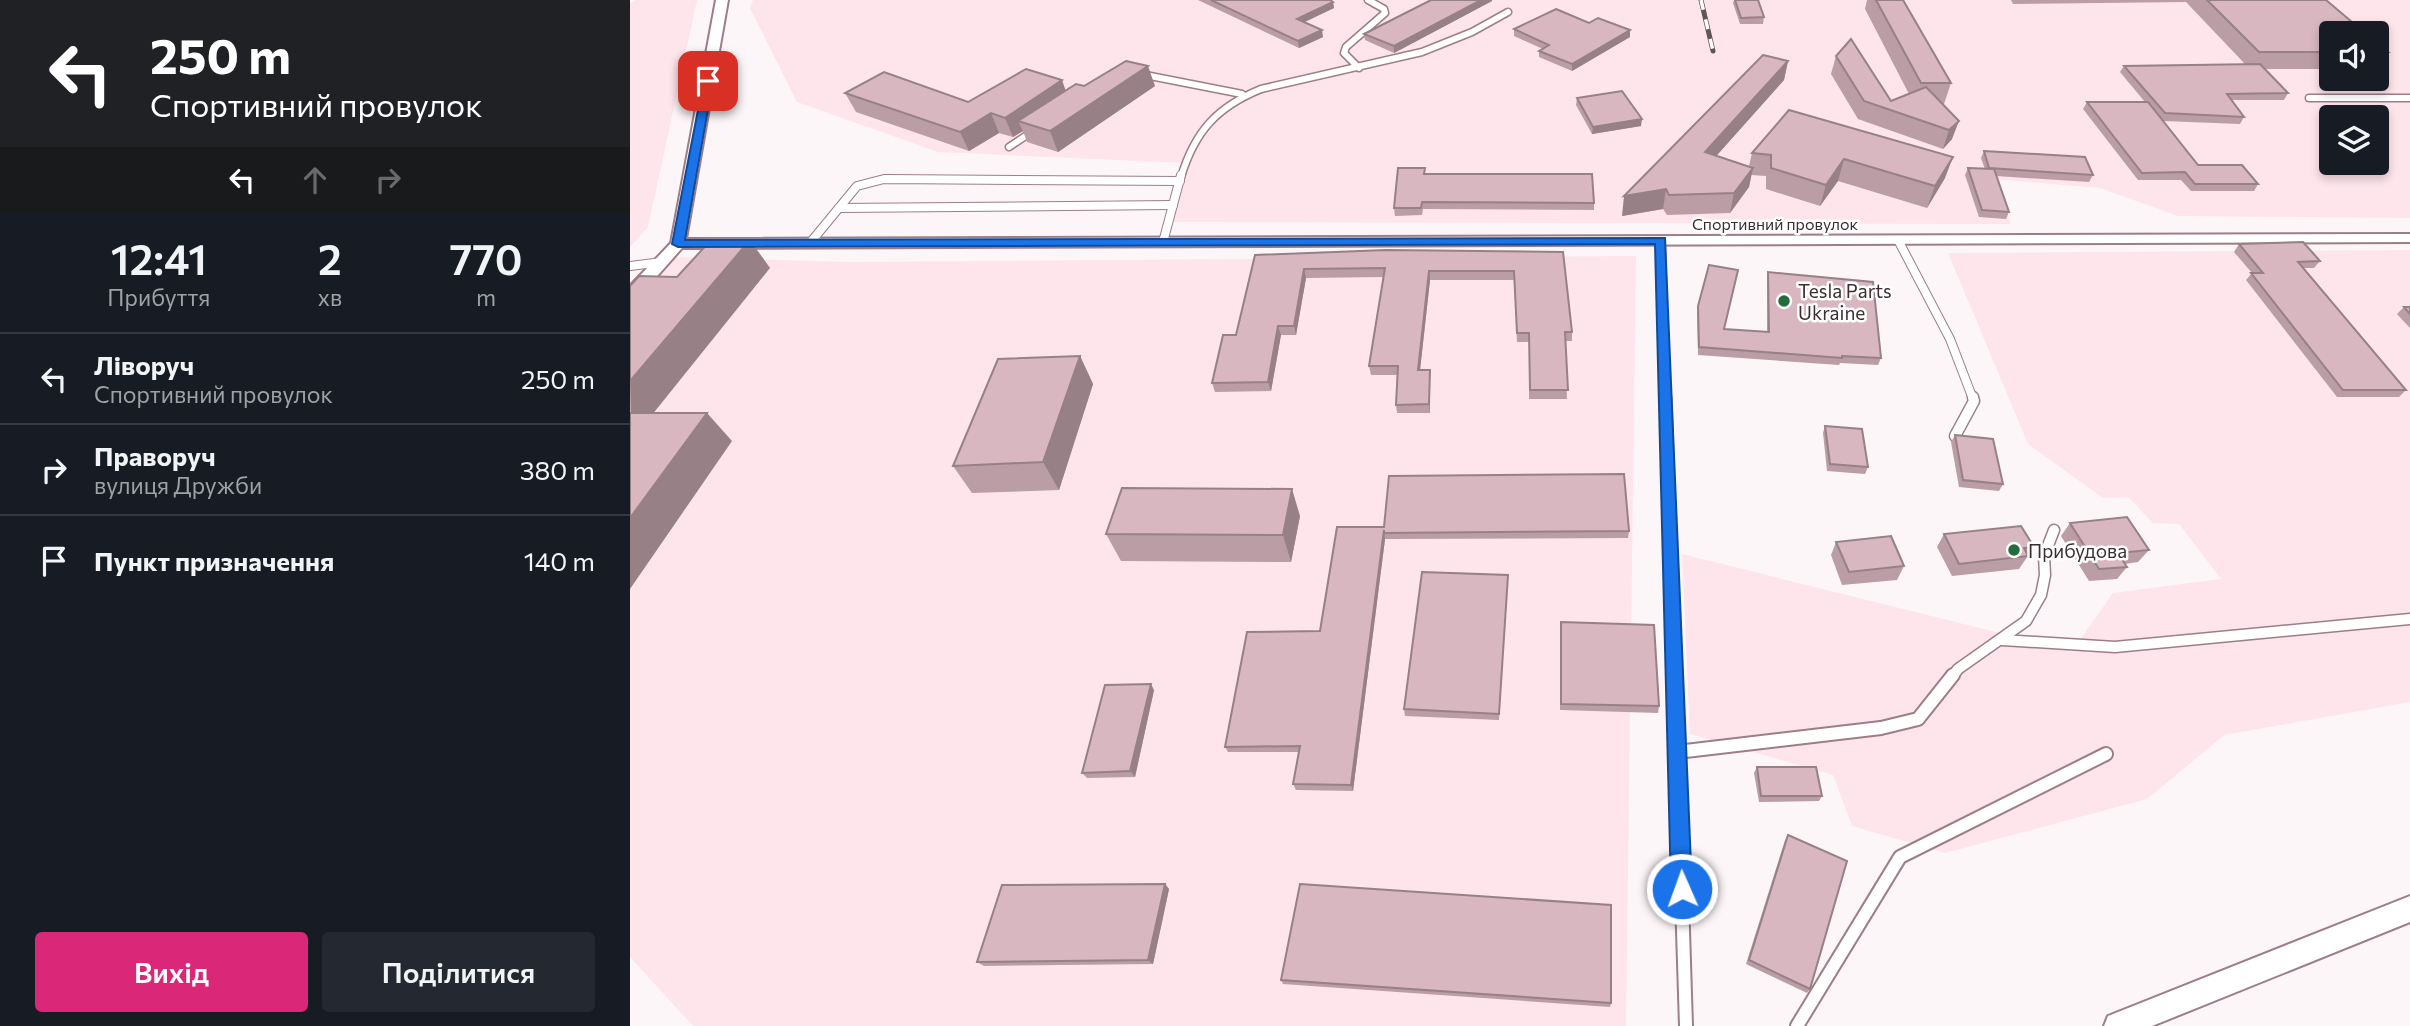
<!DOCTYPE html>
<html lang="uk">
<head>
<meta charset="utf-8">
<style>
	:root { --surface:#171b24; --page:#242831; --text:#f1f3f6; --muted:#9ea1a6; --line:#363941; --accent:#db2777 }
	body { margin:0; font-family:Commissioner,sans-serif; background:var(--page); color:var(--text); height:100vh; display:flex; flex-direction:column; font-size:26px; white-space:nowrap }
	* { box-sizing:border-box; margin:0 }
	p { font-size:23px; color:var(--muted) }
	.icon { flex:none; width:38px; height:38px; fill:none; stroke:currentColor; stroke-width:2; stroke-linecap:round; stroke-linejoin:round }
	.map { position:relative; flex:1; overflow:hidden }
	.details { display:flex; flex-direction:column; background:var(--surface); width:630px }
	.details>* { flex:none }
	.top-card { background:#202124; color:#fff; overflow:hidden }
	.fabs { position:absolute; left:1689px; top:21px; display:grid; gap:14px }
	.fabs a { display:grid; place-items:center; width:70px; height:70px; border-radius:7px; background:var(--surface); box-shadow:0 4px 10px #0003; font-size:35px }
	.pin { position:absolute; display:grid; place-items:center; width:60px; height:60px; color:#fff; margin:-30px; border-radius:14px; box-shadow:0 4px 10px #0006 }
	.me { position:absolute; width:77px; margin:-38px; rotate:358deg; stroke-linejoin:round; filter:drop-shadow(0 0 5px #0008) }
	.turn { display:flex; align-items:center; gap:24px; height:147px; padding:0 35px; font-size:32px }
	.turn .icon { width:91px; height:91px; stroke-width:2.5 }
	.turn b { display:block; font-size:49px; line-height:60px }
	.lanes { display:flex; align-items:center; height:66px; padding:0 35px; background:#0003; justify-content:center; gap:35px; direction:ltr }
	.lanes .off { opacity:.35 }
	.eta { display:flex; justify-content:space-evenly; align-items:center; height:119px; text-align:center }
	.eta b { font-size:42px; font-weight:600; line-height:49px }
	.button { display:flex; gap:14px; margin-top:auto; padding:14px 35px }
	.button a { flex:1; height:80px; border-radius:7px; background:var(--accent); color:#fff; font-size:28px; font-weight:600; line-height:80px; text-align:center }
	.button a+a { background:var(--page); color:var(--text) }
	ul { padding:0; list-style:none }
	li { display:flex; align-items:center; gap:21px; height:91px; padding:0 35px; border-top:2px solid var(--line) }
	li div { flex:1 }
	li b { display:block; font-size:26px }
	li em { font-style:normal }
	main { display:flex; flex:1; min-height:0 }
	.map>svg:first-child { display:block }
	.built { fill:#fee4eb; fill-rule:evenodd }
	.lines { fill:none; stroke-linecap:round; stroke-linejoin:round }
	.lane-far3-casing { stroke:#9d7e86; stroke-width:9 }
	.lane-far2-casing { stroke:#9d7e86; stroke-width:10 }
	.lane-far1-casing { stroke:#9d7e86; stroke-width:13 }
	.lane-casing { stroke:#9d7e86; stroke-width:16 }
	.street-casing { stroke:#9d7e86; stroke-width:4 }
	.lane-far3 { stroke:#fff; stroke-width:6 }
	.lane-far2 { stroke:#fff; stroke-width:8 }
	.lane-far1 { stroke:#fff; stroke-width:10 }
	.lane { stroke:#fff; stroke-width:12 }
	.street { fill:#fff; fill-rule:evenodd }
	.rail-casing { stroke:#615558; stroke-width:5 }
	.rail { stroke:#fff; stroke-width:3.5; stroke-dasharray:10; stroke-linecap:butt }
	.wall { fill:#ba9da5 }
	.shaded-wall { fill:#978086 }
	.building { fill:#d8b7c0; stroke:#978086; stroke-width:2 }
	.route { fill:#1a73e8; stroke:#114b97; stroke-width:2 }
	.poi-dot { fill:#246c39; stroke:#fff; stroke-width:2.5 }
	.labels { text-anchor:middle; dominant-baseline:central; stroke-width:5; stroke-linejoin:round; paint-order:stroke }
	.far-street-label { font-size:16px; fill:#3b2e31; stroke:#fff }
	.poi-label { font-size:19px; fill:#3b2e31; stroke:#fff; text-anchor:start }
</style>
</head>
<body>
<main>
<section class="details">
<div class="top-card">
<div class="turn"><svg class="icon" aria-label="left" viewBox="0 0 24 24"><path d="M17 20v-9H6M10 6l-5 5 5 5"/></svg><div><b>250 m</b>Спортивний провулок</div></div>
<div class="lanes"><svg class="icon" aria-label="left" viewBox="0 0 24 24"><path d="M17 20v-9H6M10 6l-5 5 5 5"/></svg><svg class="icon off" aria-label="ahead" viewBox="0 0 24 24"><path d="M12 20V5M6 11l6-6 6 6"/></svg><svg class="icon off" aria-label="right" viewBox="0 0 24 24"><path d="M7 20v-9h11M14 6l5 5-5 5"/></svg></div>
</div>
<div class="eta">
<div><b>12:41</b><p>Прибуття</p></div>
<div><b>2</b><p>хв</p></div>
<div><b>770</b><p>m</p></div>
</div>
<ul>
<li><svg class="icon" aria-label="left" viewBox="0 0 24 24"><path d="M17 20v-9H6M10 6l-5 5 5 5"/></svg><div><b>Ліворуч</b><p>Спортивний провулок</p></div><em>250 m</em></li>
<li><svg class="icon" aria-label="right" viewBox="0 0 24 24"><path d="M7 20v-9h11M14 6l5 5-5 5"/></svg><div><b>Праворуч</b><p>вулиця Дружби</p></div><em>380 m</em></li>
<li><svg class="icon" aria-label="arrive" viewBox="0 0 24 24"><path d="M6 21V4h12l-3 4 3 4H6"/></svg><div><b>Пункт призначення</b></div><em>140 m</em></li>
</ul>
<div class="button"><a>Вихід</a><a>Поділитися</a></div>
</section>
<div class="map">
<svg width="1780" height="1026" viewBox="0 0 1780 1026">
	<rect width="100%" height="100%" fill="#fdf6f8"/>
	<g class="built">
		<polygon points="6,0 67,0 18,227 0,247 0,3"/>
		<path d="M123,0h1657v218l-232,-2 -78,-28 -106,-9 17,45 -839,-2 15,-59 -249,-11 -141,-50 -47,-94zM1701,33h45v46h-45zM1701,117h45v46h-45z"/>
		<polygon points="1780,250 1780,702 1594,735 1517,799 1315,853 1222,826 1203,775 1060,734 1052,554 1442,651 1483,593 1591,579 1549,524 1523,523 1498,497 1473,498 1398,444 1318,253"/>
		<polygon points="1006,256 996,1026 63,1026 0,957 0,304 41,257 221,262"/>
	</g>
	<g class="lines">
		<defs>
			<g id="lane-far3">
				<polyline points="729,68 714,53 716,47 755,13 754,9 738,0"/>
				<polyline points="510,74 612,94"/>
				<polyline points="1679,98 1780,98"/>
				<polyline points="379,147 406,129"/>
				<path d="M551,177c14,-46 36,-70 80,-88l161,-37 50,-20 36,-20"/>
			</g>
			<g id="lane-far2">
				<polyline points="209,208 543,205"/>
				<polyline points="1268,240 1320,339 1343,399"/>
				<polyline points="1031,241 1036,399"/>
				<polyline points="533,242 551,175"/>
				<polyline points="180,243 227,186 254,179 550,181"/>
				<polyline points="0,266 32,262"/>
			</g>
			<g id="lane-far1">
				<polyline points="1036,397 1045,677"/>
				<polyline points="1325,436 1344,401 1343,397"/>
				<polyline points="1372,640 1485,647 1780,619"/>
				<polyline points="1322,677 1328,669 1396,621 1411,595 1415,575 1414,556 1424,530"/>
			</g>
			<g id="lane">
				<polyline points="1045,675 1056,1026"/>
				<polyline points="1047,752 1251,728 1288,719 1323,675"/>
				<polyline points="1167,1026 1270,857 1476,754"/>
			</g>
			<g id="street">
				<polygon points="86,0 98,0 56,239 1780,234 1780,242 52,248 6,300 0,301 0,286 41,243"/>
				<polygon points="1780,896 1780,922 1522,1026 1474,1026 1478,1016"/>
			</g>
		</defs>
		<use href="#lane-far3" class="lane-far3-casing"/>
		<use href="#lane-far2" class="lane-far2-casing"/>
		<use href="#lane-far1" class="lane-far1-casing"/>
		<use href="#lane" class="lane-casing"/>
		<use href="#street" class="street-casing"/>
		<use href="#lane-far3" class="lane-far3"/>
		<use href="#lane-far2" class="lane-far2"/>
		<use href="#lane-far1" class="lane-far1"/>
		<use href="#lane" class="lane"/>
		<use href="#street" class="street"/>
		<defs>
			<polyline id="rail" points="1071,0 1083,51"/>
		</defs>
		<use href="#rail" class="rail-casing"/>
		<use href="#rail" class="rail"/>
	</g>
	<g class="wall">
		<polygon points="568,0 700,0 703,2 704,8 675,22 693,37 669,48"/>
		<polygon points="801,0 862,0 862,1 764,53 735,40 734,34"/>
		<polygon points="1104,0 1128,0 1134,17 1133,24 1110,24 1103,3"/>
		<polygon points="1237,0 1273,0 1321,83 1314,104 1312,104 1322,139 1313,149 1228,119 1201,74 1206,56 1261,101 1279,94 1235,9"/>
		<polygon points="1381,0 1696,0 1701,33 1701,69 1635,69 1658,93 1654,100 1602,100 1614,117 1610,124 1533,121 1568,165 1628,184 1624,191 1561,191 1551,180 1508,180 1453,109 1457,102 1515,102 1490,72 1494,66 1615,64 1556,2 1383,4"/>
		<polygon points="884,29 1000,30 1000,37 942,71 909,57 909,51 913,49 884,36"/>
		<polygon points="1746,43 1758,52 1746,69"/>
		<polygon points="1158,61 1154,80 1086,156 1119,166 1122,153 1159,110 1315,178 1297,208 1208,181 1190,206 1136,189 1136,176 1121,175 1119,187 1100,213 1037,215 1033,209 992,216"/>
		<polygon points="454,86 525,86 428,152 397,142 393,131 383,137 369,133 339,151 226,112 215,93 338,102 436,90"/>
		<polygon points="947,98 1011,126 962,134 946,105"/>
		<polygon points="1354,151 1463,175 1459,182 1366,176 1379,212 1376,219 1349,217 1335,175 1338,168 1355,169 1351,158"/>
		<polygon points="795,174 964,203 964,210 793,209 792,215 765,216 764,208"/>
		<polygon points="1609,244 1690,261 1684,268 1673,268 1776,390 1769,397 1707,397 1616,280 1622,273 1604,252"/>
		<polygon points="933,252 942,332 942,341 935,341 937,399 899,399 899,342 887,342 884,280 800,280 790,370 800,370 800,413 767,413 766,405 768,375 741,375 739,366 753,277 676,278 666,335 651,335 641,391 585,392 582,383 606,335 625,255"/>
		<polygon points="1138,272 1251,358 1248,365 1210,363 1209,365 1068,355 1067,313 1068,306 1094,329 1137,332 1137,280"/>
		<polygon points="1774,307 1780,307 1780,328 1767,314"/>
		<polygon points="450,356 463,384 429,490 342,493 323,466"/>
		<polygon points="1195,426 1238,467 1235,474 1197,471 1193,433"/>
		<polygon points="1325,435 1373,484 1369,491 1329,487 1321,442"/>
		<polygon points="670,516 661,562 491,561 476,534"/>
		<polygon points="1440,523 1519,550 1508,562 1495,564 1497,567 1487,579 1459,581 1431,536"/>
		<polygon points="754,527 999,531 998,538 755,539 723,791 666,790 663,784 669,752 598,752 595,747 690,631"/>
		<polygon points="1314,534 1404,547 1389,569 1322,576 1307,547"/>
		<polygon points="1206,542 1274,566 1267,580 1212,585 1201,555"/>
		<polygon points="878,582 869,720 775,716 774,709"/>
		<polygon points="931,622 1029,706 1028,713 930,710"/>
		<polygon points="524,690 505,777 457,778 452,773"/>
		<polygon points="1127,767 1192,796 1189,801 1129,802 1124,773"/>
		<polygon points="1158,835 1180,989 1177,993 1116,964 1155,840"/>
		<polygon points="535,884 539,889 523,964 354,966 347,962"/>
		<polygon points="651,980 981,1003 980,1007 653,984"/>
	</g>
	<g class="shaded-wall">
		<polygon points="851,0 862,0 862,1 764,53 764,46"/>
		<polygon points="703,2 704,8 668,25 667,19"/>
		<polygon points="692,30 693,37 669,48 668,41"/>
		<polygon points="1000,30 1000,37 942,71 942,64"/>
		<polygon points="1158,61 1154,80 1072,172 1075,152"/>
		<polygon points="518,66 525,86 428,152 420,131"/>
		<polygon points="432,80 439,100 388,121 393,131 383,137 375,118"/>
		<polygon points="361,113 369,133 339,151 330,132"/>
		<polygon points="1012,119 1011,126 962,134 963,127"/>
		<polygon points="1329,121 1322,139 1313,149 1319,130"/>
		<polygon points="1323,157 1315,178 1297,208 1305,186"/>
		<polygon points="1214,159 1208,181 1190,206 1196,185"/>
		<polygon points="1123,168 1119,187 1100,213 1104,193"/>
		<polygon points="1036,189 1033,209 992,216 994,196"/>
		<polygon points="120,240 140,268 1,441 0,381"/>
		<polygon points="674,269 676,278 666,335 664,326"/>
		<polygon points="799,271 800,280 789,379 788,370"/>
		<polygon points="648,326 651,335 641,391 638,382"/>
		<polygon points="450,356 463,384 429,490 413,462"/>
		<polygon points="800,370 800,413 799,404"/>
		<polygon points="77,413 102,441 0,589 0,518"/>
		<polygon points="662,489 670,516 661,562 653,535"/>
		<polygon points="754,533 755,539 723,791 721,785"/>
		<polygon points="521,684 524,690 505,777 500,771"/>
		<polygon points="535,884 539,889 523,964 518,960"/>
	</g>
	<g class="building">
		<polygon points="581,0 700,0 703,2 667,19 692,30 668,41"/>
		<polygon points="801,0 851,0 764,46 734,34"/>
		<polygon points="1105,0 1128,0 1134,17 1111,18"/>
		<polygon points="1246,0 1273,0 1321,83 1291,83"/>
		<polygon points="1577,0 1696,0 1735,33 1701,33 1701,52 1629,52"/>
		<polygon points="926,9 959,23 968,18 1000,30 942,64 909,51 919,45 884,29"/>
		<polygon points="1221,39 1261,101 1296,87 1329,121 1319,130 1234,101 1206,56"/>
		<polygon points="1746,43 1758,52 1746,52"/>
		<polygon points="1133,55 1158,61 1075,152 1123,168 1104,193 1039,195 1036,189 994,196"/>
		<polygon points="496,61 518,66 420,131 388,121 446,84 454,86"/>
		<polygon points="1630,64 1658,93 1597,94 1614,117 1535,113 1494,66"/>
		<polygon points="396,69 432,80 375,118 361,113 330,132 215,93 254,72 338,102"/>
		<polygon points="992,91 1012,119 963,127 947,98"/>
		<polygon points="1457,102 1518,102 1568,165 1612,165 1628,184 1565,184 1555,172 1512,173"/>
		<polygon points="1159,110 1323,157 1305,186 1214,159 1196,185 1141,168 1141,155 1122,153"/>
		<polygon points="1354,151 1455,157 1463,175 1359,168"/>
		<polygon points="768,168 795,168 794,174 962,174 964,203 792,202 791,208 764,208"/>
		<polygon points="1338,168 1364,169 1379,212 1352,210"/>
		<polygon points="81,240 120,240 0,381 0,286 9,276 47,277"/>
		<polygon points="1673,242 1690,261 1668,262 1776,390 1713,390 1621,273 1633,273 1609,244"/>
		<polygon points="756,250 933,252 942,332 935,332 938,390 900,390 899,333 887,333 884,271 799,271 788,370 800,370 799,404 766,405 768,366 739,366 755,268 674,269 664,326 648,326 638,382 582,383 593,335 606,335 625,255"/>
		<polygon points="1079,265 1108,270 1094,329 1139,332 1138,272 1243,282 1251,358 1212,356 1212,358 1069,347 1068,306"/>
		<polygon points="1774,307 1780,307 1780,314"/>
		<polygon points="450,356 413,462 323,466 368,359"/>
		<polygon points="0,413 77,413 0,518"/>
		<polygon points="1195,426 1232,429 1238,467 1200,464"/>
		<polygon points="1325,435 1363,439 1373,484 1333,480"/>
		<polygon points="994,474 999,531 754,533 754,530 721,785 663,784 670,746 595,747 617,632 690,631 707,527 754,527 759,476"/>
		<polygon points="492,488 662,489 653,535 476,534"/>
		<polygon points="1497,517 1519,550 1488,553 1497,567 1469,569 1440,523"/>
		<polygon points="1391,526 1404,547 1394,548 1398,556 1329,564 1314,534"/>
		<polygon points="1261,536 1274,566 1219,572 1206,542"/>
		<polygon points="792,572 878,575 869,714 774,709"/>
		<polygon points="931,622 1024,625 1029,706 931,704"/>
		<polygon points="521,684 500,771 452,773 475,685"/>
		<polygon points="1127,767 1186,767 1192,796 1131,796"/>
		<polygon points="1158,835 1217,861 1180,989 1119,960"/>
		<polygon points="535,884 518,960 347,962 372,885"/>
		<polygon points="670,884 981,905 981,1003 651,980"/>
	</g>
	<polygon class="route" points="74,79 83,81 55,240 1035,238 1062,889 1059,896 1052,899 1044,896 1041,889 1025,244 48,247 42,244"/>
	<g class="poi-dot">
		<circle cx="1154" cy="301" r="7"/>
		<circle cx="1384" cy="550" r="7"/>
	</g>
	<g class="labels">
		<g class="far-street-label">
			<text x="1145" y="223">Спортивний провулок</text>
		</g>
		<g class="poi-label">
			<text x="1168" y="290">Tesla Parts<tspan x="1168" dy="22">Ukraine</tspan></text>
			<text x="1398" y="550">Прибудова</text>
		</g>
	</g>
</svg>
<div class="fabs">
<a><svg class="icon" aria-label="sound" viewBox="0 0 24 24"><path d="M4 9h4l5-4v14l-5-4H4zM17 9q2 3 0 6"/></svg></a>
<a><svg class="icon" aria-label="layers" viewBox="0 0 24 24"><path d="M12 4l9 5-9 5-9-5zM3 14l9 5 9-5"/></svg></a>
</div>
<div class="pin" style="left:78px;top:81px;background:#d93025"><svg class="icon" aria-label="arrive" viewBox="0 0 24 24"><path d="M6 21V4h12l-3 4 3 4H6"/></svg></div>
<svg class="me" style="left:1052px;top:889px" viewBox="-20 -20 40 40"><circle r="17" fill="#1a73e8" stroke="#fff" stroke-width="3"/><path d="M0-11L8 9 0 5-8 9z" fill="#fff"/></svg>
</div>
</main>
</body>
</html>
